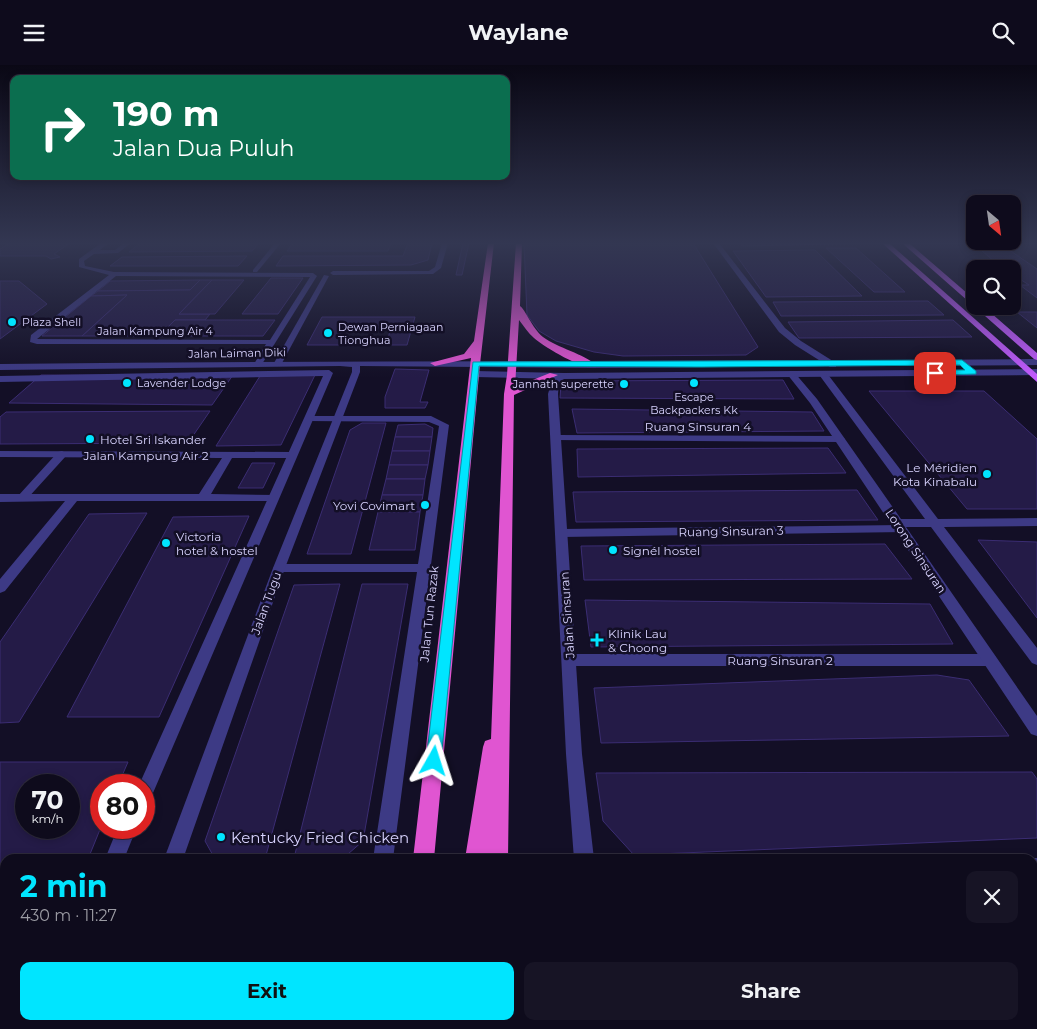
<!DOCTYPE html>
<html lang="en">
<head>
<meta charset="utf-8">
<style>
	:root { --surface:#0e0b1c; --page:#171425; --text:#f1f3f6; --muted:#9b9ba3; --line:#2e2b3b; --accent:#00e5ff }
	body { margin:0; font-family:Montserrat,sans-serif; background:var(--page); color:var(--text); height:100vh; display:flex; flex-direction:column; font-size:19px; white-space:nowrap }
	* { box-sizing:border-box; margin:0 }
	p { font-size:16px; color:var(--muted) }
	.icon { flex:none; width:28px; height:28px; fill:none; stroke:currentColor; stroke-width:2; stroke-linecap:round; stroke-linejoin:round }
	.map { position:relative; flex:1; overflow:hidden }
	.details { position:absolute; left:0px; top:789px; width:1038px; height:176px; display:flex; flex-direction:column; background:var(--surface); border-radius:15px 15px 0 0; box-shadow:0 2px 8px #0003,0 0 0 1px var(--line) }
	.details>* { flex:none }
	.guide { position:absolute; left:10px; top:10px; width:500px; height:105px; border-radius:10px; box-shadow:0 2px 8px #0003,0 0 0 1px var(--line); background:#0b6e4f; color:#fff; overflow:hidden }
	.needle { width:32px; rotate:151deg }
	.tools { position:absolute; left:966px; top:130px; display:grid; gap:10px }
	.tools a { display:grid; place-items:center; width:55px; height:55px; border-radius:10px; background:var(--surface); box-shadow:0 2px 8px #0003,0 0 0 1px var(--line); font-size:25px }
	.speed { position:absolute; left:15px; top:709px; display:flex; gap:10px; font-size:25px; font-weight:700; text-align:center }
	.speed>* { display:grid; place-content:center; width:65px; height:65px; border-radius:50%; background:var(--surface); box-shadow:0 2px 8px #0003,0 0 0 1px var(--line); line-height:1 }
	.speed small { font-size:12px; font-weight:400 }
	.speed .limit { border:8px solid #d22; background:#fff; color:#111 }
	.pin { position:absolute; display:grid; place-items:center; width:42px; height:42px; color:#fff; margin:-21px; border-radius:10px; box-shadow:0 2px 8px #0006 }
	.me { position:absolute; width:55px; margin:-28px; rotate:6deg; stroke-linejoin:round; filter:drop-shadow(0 0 4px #0008) }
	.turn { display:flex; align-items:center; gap:18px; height:105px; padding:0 20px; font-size:22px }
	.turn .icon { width:65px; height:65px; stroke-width:2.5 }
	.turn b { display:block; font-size:35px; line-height:42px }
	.round { display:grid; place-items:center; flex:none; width:52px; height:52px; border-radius:10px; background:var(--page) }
	.headline { display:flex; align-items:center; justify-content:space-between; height:85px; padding:0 20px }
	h1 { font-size:30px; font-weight:700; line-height:38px; color:var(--accent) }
	.primary-button { display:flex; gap:10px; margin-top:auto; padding:10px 20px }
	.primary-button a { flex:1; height:58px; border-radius:10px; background:var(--accent); color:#111; font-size:20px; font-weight:700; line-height:58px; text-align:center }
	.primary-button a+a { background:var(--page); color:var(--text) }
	header { display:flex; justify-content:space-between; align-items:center; height:65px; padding:0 20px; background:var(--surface); font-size:22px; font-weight:700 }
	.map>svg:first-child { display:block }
	.green { fill:#12302f }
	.building { fill:#241b47; stroke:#3b2d73; fill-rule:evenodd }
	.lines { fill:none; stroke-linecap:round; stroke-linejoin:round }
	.pedestrian { fill:#3d3a85; fill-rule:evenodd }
	.minor { fill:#3d3a85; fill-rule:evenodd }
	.tertiary { fill:#3d3a85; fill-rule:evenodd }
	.primary { fill:#c25bff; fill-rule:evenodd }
	.trunk { fill:#e055d1; fill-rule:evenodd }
	.route { fill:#00e5ff; stroke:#0095a6 }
	.poi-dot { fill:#00e5ff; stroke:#130f26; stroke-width:2 }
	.labels { text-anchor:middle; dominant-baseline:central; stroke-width:5; stroke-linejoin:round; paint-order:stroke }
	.far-poi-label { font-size:11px; fill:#d9d4ff; stroke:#130f26; text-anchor:start }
	.far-street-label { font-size:11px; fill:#d9d4ff; stroke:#130f26 }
	.street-label { font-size:12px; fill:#d9d4ff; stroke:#130f26 }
	.poi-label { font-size:12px; fill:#d9d4ff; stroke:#130f26; text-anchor:start }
	.near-poi-label { font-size:15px; fill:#d9d4ff; stroke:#130f26; text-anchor:start }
</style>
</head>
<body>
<header><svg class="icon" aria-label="menu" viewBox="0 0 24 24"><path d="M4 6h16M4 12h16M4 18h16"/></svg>Waylane<svg class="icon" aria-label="search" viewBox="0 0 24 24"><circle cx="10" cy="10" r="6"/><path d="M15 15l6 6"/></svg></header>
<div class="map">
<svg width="1037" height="964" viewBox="0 0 1037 964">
	<rect width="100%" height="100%" fill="#130f26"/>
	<polygon class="green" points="133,960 367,960 369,964 128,964"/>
	<g class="building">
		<polygon points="10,178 70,178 54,189 60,192 51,194 46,191 0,191 0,184"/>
		<polygon points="140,178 259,178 252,186 129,187"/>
		<polygon points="293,178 391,178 388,186 287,186"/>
		<polygon points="408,178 432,178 428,195 411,200 276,201 283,191 403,191"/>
		<polygon points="463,178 469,178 462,210 456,210"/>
		<polygon points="524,178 693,178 758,282 746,290 623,291 594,287 556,276 539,266 527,250"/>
		<polygon points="740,178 879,178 742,181"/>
		<polygon points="973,178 999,178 1037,204 1037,233 1020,220 1029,220 1012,209 1012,204 1003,204"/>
		<polygon points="826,183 856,183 905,227 874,227"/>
		<polygon points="815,185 862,231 766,232 733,186"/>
		<polygon points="247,191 238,201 110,201 122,192"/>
		<polygon points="271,213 303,213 278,249 242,249"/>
		<polygon points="200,215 190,225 98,226 110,216"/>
		<polygon points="200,215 212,215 179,249 210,249 205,255 175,255 159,271 82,271 127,230 91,231 98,226 190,225"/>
		<polygon points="212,215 244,215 215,249 179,249"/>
		<polygon points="0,216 19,216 47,239 0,274"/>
		<polygon points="127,230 82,271 42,271 91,231"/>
		<polygon points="928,236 944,250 781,251 773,237"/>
		<polygon points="1017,247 1037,247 1037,263"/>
		<path d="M322,252h93l-8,28h-100zM344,263h47l-3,10 -49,-1z"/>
		<polygon points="175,255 275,255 263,271 159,271"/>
		<polygon points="953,255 972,272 799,273 788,257"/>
		<polygon points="395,304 429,305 420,337 428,337 425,343 385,343 385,332"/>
		<polygon points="41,310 233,310 212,340 9,338"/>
		<polygon points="315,310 281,380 216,381 260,311"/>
		<polygon points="783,315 794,334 560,333 561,320 568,316"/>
		<polygon points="869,326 984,326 1037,374 1037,444 967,444"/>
		<polygon points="572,344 812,347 824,366 577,368"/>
		<polygon points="210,346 188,378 0,379 0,352 6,347"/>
		<polygon points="362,358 386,358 351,489 307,489 350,365"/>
		<polygon points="425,359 433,363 432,372 395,372 398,360"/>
		<polygon points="395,372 432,372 430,386 392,386"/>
		<polygon points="828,383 846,408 578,412 577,384"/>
		<polygon points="392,386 430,386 428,400 389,400"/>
		<polygon points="252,398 275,398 263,423 238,423"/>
		<polygon points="389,400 428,400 425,414 386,414"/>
		<polygon points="386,414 425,414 423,430 382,430"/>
		<polygon points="857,425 878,455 576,457 573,427"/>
		<polygon points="382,430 423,430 420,447 378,447"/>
		<polygon points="378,447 420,447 415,485 369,485"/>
		<polygon points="147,448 19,657 0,658 0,577 89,449"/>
		<polygon points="249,451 159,652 67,652 173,452"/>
		<polygon points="978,475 1037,477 1037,553"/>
		<polygon points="885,479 912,514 584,515 581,481"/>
		<polygon points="340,519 265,794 215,794 205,776 294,520"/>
		<polygon points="362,519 408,519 363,776 348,789 295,789"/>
		<polygon points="585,535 930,539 953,579 591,582"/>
		<polygon points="937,610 969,615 1009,671 601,678 594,623"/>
		<path d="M0,697h128l-10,23h-17v42l-13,32h-83v16h-5zM26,720h43v42h-43z"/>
		<polygon points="1032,707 1037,714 1037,773 634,790 603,756 596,708"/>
		<rect x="1032" y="835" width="5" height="106"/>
	</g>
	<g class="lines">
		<g class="pedestrian">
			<polygon points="275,178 281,178 257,207 253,207 253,205"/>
			<polygon points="556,370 840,371 845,374 840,377 552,375 551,373"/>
			<polygon points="62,386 67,389 66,391 26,435 18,435 16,433 18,431 58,387"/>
			<polygon points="901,460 907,464 905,467 562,472 556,468 562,464"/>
			<polygon points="570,589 990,589 995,591 997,595 995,599 990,601 570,601 565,599 563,595 565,591"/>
			<rect x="1032" y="793" width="5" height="20"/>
		</g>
		<g class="minor">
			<path d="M101,178h8l-9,7h15l9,-7h7l-13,10 -24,1 -10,7 1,5 29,6 199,1 4,3 -55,88 -4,3 -4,-3 12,-20h-229l-7,-2 1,-7 78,-60 -30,-8v-8zM116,211l194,1 -40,63 -233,-1z"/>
			<polygon points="442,178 448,178 441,203 433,209 333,210 330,208 333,206 429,206 435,202"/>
			<polygon points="713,178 719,178 785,263 801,276 836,298 836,302 830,302 795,280 779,267"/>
			<polygon points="324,210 329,211 282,298 275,300 274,298"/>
			<polygon points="788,307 794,307 817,334 901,454 925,454 820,311 820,307 826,307 938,454 1037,453 1037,461 944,462 1037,583 1037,600 1032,598 931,462 906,462 1037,651 1037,671 1031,669 810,338 787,309"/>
			<polygon points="564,308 568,311 559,318 558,329 582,689 594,794 574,794 566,689 548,329 552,315"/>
			<polygon points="309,351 431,351 449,360 393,794 373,794 417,507 279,507 273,503 279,499 418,499 439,361 429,357 306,356 306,352"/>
			<polygon points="0,386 292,387 297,390 292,393 232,393 211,429 277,430 279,432 273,436 77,436 5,526 0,528 0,514 65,436 0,437 0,429 199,429 222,393 0,392"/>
			<polygon points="0,820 5,820 5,840 0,840 5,842 5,862 0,860"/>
			<polygon points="584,960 606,960 607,964 585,964"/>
		</g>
		<g class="tertiary">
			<path d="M1037,294v6l-446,3 -231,-2v6l-75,196 -102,291h-19l109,-291 79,-196v-5l-12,-1 -340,4v-6c346,-4 691,-2 1037,-5z"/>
			<polygon points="1037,304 1037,310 564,314 475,312 471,309 475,306 564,308"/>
			<polygon points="329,305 333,308 153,728 150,734 144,736 144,720 139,720 323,311 0,317 0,311"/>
			<polygon points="118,762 137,762 124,794 105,794"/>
			<polygon points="25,960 48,960 47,964 24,964"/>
			<polygon points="91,960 113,960 112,964 90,964"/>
		</g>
		<g class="primary">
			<polygon points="882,178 889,178 1037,309 1037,317"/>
			<polygon points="902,178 909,178 975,235 975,241 983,241 1037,288 1037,295 1034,294"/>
		</g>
		<g class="trunk">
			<polygon points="488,178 494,178 480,299 434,794 413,794 471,293 435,301 430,298 464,289 474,276"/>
			<path d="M516,178h6l-2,63c5,3 12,22 23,31 15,11 41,17 53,28 -10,8 -53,-19 -62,-27 -6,-5 -10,-12 -15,-18l-4,67 35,-14 8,2 -44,20 -6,464h-22l1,-9 -1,9h-21l18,-112 2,-6 6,-2 13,-345 3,-19z"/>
			<polygon points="394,960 418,960 418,964 392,964"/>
			<polygon points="482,960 506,960 507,964 481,964"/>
		</g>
	</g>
	<linearGradient id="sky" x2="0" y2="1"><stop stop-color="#0a0815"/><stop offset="0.57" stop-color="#333752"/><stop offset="1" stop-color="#333752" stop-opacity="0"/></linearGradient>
	<rect width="1037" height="313" fill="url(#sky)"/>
	<polygon class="route" points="962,295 976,306 976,309 935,310 931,308 935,305 965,305 960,300 701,302 479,301 441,696 439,701 434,703 428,701 426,696 473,297"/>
	<g class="poi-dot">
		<circle cx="12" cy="257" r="5"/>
		<circle cx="328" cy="268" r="5"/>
		<circle cx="127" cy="318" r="5"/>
		<circle cx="694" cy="318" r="5"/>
		<circle cx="624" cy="319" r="5"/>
		<circle cx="90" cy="374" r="5"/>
		<circle cx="987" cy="409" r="5"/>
		<circle cx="425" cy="440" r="5"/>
		<circle cx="166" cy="478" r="5"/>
		<circle cx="613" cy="485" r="5"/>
		<path d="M594.5 567.5h5v5h5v5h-5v5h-5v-5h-5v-5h5z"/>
		<circle cx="221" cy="772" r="5"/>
	</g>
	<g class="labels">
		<g class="far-poi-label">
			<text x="22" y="257">Plaza Shell</text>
			<text x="338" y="262">Dewan Perniagaan<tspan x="338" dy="13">Tionghua</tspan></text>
			<text x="137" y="318">Lavender Lodge</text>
			<text x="614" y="319" text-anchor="end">Jannath superette</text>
			<text x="694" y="332" text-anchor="middle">Escape<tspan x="694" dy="13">Backpackers Kk</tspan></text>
		</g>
		<g class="far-street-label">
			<text x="155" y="266">Jalan Kampung Air 4</text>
			<text transform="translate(237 288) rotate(-1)">Jalan Laiman Diki</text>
		</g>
		<g class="street-label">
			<text x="698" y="361">Ruang Sinsuran 4</text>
			<text x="146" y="390">Jalan Kampung Air 2</text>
			<text transform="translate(731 466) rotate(-1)">Ruang Sinsuran 3</text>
			<text transform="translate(916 486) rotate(56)">Lorong Sinsuran</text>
			<text transform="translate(266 538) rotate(-70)">Jalan Tugu</text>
			<text transform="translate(429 549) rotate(-84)">Jalan Tun Razak</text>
			<text transform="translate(567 550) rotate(-94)">Jalan Sinsuran</text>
			<text x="780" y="595">Ruang Sinsuran 2</text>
		</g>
		<g class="poi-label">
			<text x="100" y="374">Hotel Sri Iskander</text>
			<text x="977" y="402" text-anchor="end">Le Méridien<tspan x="977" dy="14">Kota Kinabalu</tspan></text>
			<text x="415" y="440" text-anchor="end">Yovi Covimart</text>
			<text x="176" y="471">Victoria<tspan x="176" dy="14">hotel &amp; hostel</tspan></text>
			<text x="623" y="485">Signél hostel</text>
			<text x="608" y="568">Klinik Lau<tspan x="608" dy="14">&amp; Choong</tspan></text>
		</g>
		<g class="near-poi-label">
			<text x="231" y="772">Kentucky Fried Chicken</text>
		</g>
	</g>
</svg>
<div class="tools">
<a><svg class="needle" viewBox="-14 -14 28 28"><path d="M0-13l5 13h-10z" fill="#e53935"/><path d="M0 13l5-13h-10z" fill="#9b9ba3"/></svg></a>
<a><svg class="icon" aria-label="search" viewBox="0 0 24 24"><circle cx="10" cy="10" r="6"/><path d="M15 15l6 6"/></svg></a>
</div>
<div class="speed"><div>70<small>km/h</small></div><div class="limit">80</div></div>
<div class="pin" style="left:935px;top:308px;background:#d93025"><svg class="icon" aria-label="arrive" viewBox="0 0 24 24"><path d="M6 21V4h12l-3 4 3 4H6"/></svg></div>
<svg class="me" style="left:434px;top:696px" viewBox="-20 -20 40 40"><path d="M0-17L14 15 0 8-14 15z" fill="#00e5ff" stroke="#fff" stroke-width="4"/></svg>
<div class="guide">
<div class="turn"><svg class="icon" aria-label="right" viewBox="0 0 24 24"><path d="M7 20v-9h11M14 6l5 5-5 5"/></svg><div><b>190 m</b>Jalan Dua Puluh</div></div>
</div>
<section class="details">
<div class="headline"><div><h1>2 min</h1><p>430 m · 11:27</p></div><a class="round"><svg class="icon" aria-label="close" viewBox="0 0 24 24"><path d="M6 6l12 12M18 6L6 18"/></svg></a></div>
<div class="primary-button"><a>Exit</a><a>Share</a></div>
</section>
</div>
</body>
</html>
